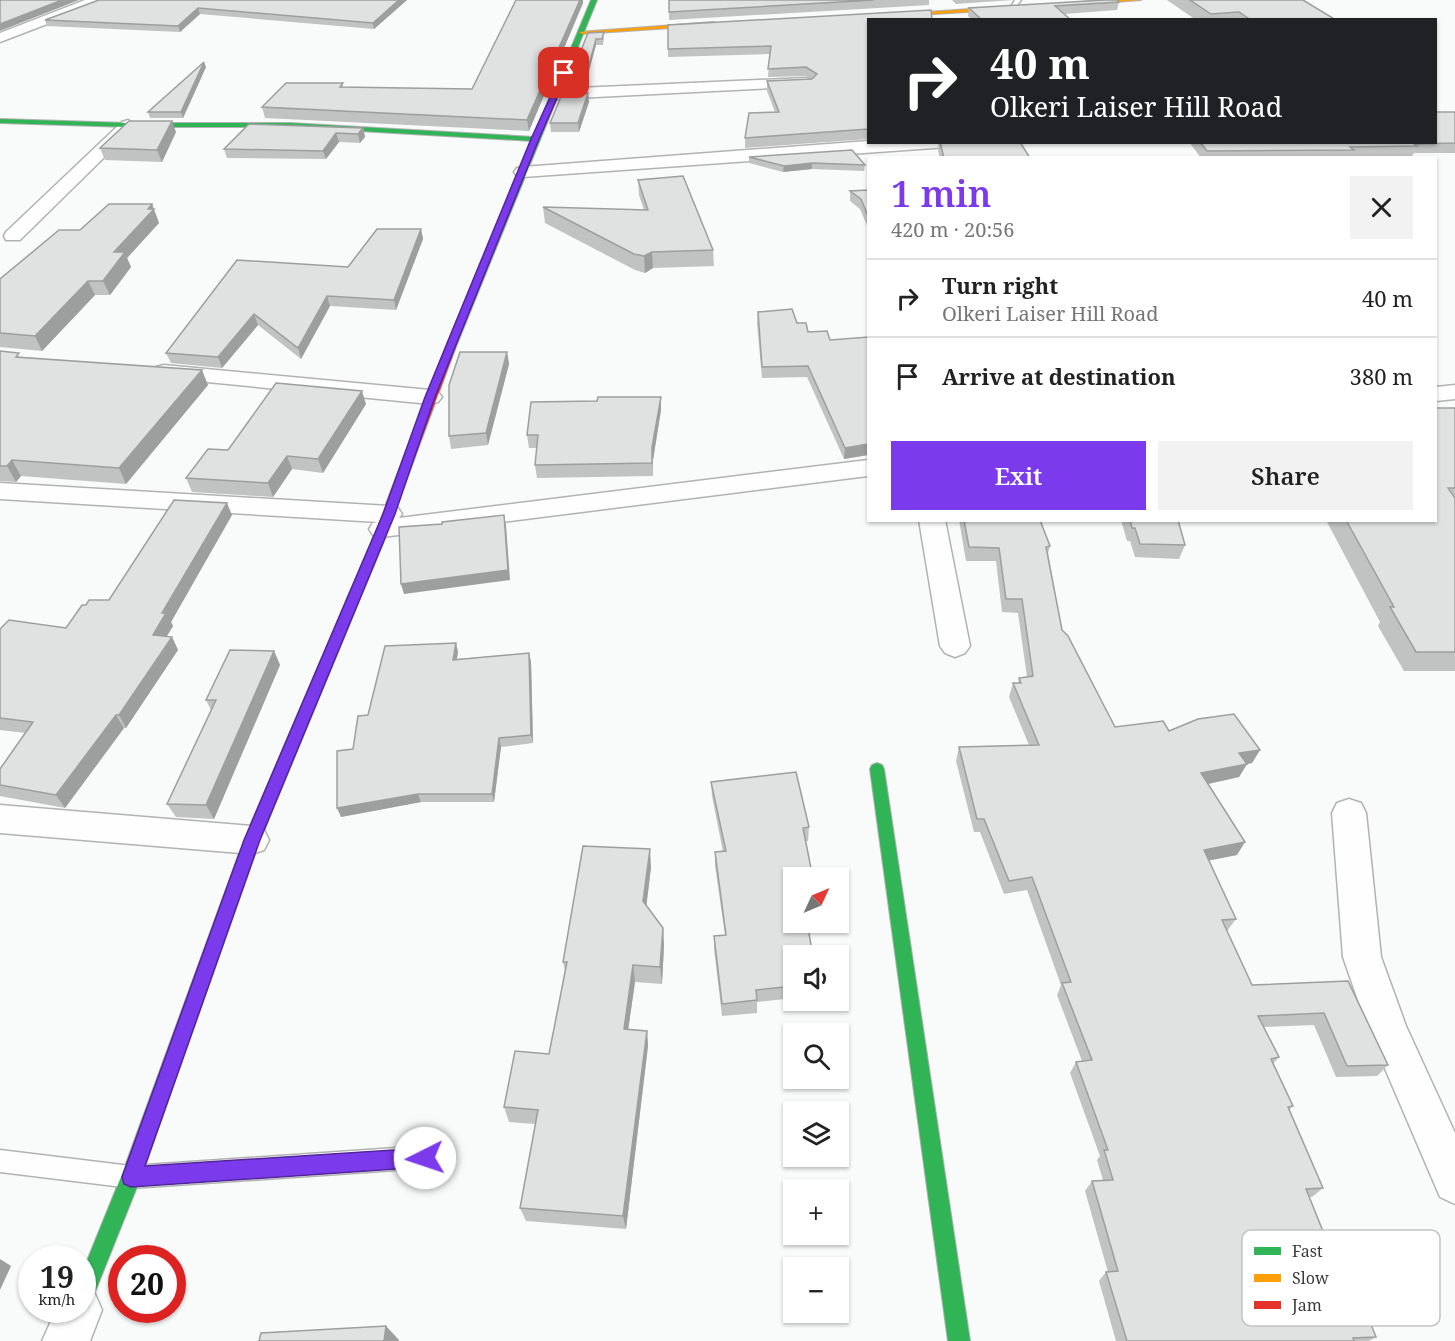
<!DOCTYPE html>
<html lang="en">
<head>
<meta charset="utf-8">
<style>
	:root { --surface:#fff; --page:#f2f2f2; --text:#222; --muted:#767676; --line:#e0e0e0; --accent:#7c3aed }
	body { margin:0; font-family:"Noto Serif",serif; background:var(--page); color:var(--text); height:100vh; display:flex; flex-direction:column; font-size:22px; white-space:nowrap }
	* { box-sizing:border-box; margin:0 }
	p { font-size:20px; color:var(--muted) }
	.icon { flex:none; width:33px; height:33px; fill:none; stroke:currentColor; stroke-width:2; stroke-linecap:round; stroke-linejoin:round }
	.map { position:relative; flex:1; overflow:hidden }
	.side { position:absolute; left:867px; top:156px; width:570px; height:366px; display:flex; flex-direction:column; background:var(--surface); border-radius:0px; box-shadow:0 2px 4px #0004 }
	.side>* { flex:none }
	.banner { position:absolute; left:867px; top:18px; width:570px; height:126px; border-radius:0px; box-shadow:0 2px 4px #0004; background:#202124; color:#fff; overflow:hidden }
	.needle { width:39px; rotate:46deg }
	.buttons { position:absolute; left:783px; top:867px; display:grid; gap:12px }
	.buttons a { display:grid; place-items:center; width:66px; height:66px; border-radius:0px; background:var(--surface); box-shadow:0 2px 4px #0004; font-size:30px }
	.speed { position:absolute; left:18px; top:1245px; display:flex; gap:12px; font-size:30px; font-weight:700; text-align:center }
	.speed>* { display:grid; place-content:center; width:78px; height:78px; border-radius:50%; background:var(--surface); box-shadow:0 2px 4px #0004; line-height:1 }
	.speed small { font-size:15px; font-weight:400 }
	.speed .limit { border:9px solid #d22; background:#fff; color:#111 }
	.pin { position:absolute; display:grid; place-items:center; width:51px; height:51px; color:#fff; margin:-26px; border-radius:12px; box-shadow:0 3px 9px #0006 }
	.me { position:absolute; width:66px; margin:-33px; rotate:266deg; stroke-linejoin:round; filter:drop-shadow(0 0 4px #0008) }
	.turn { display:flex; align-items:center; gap:21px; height:126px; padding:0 24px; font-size:27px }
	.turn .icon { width:78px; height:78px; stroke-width:2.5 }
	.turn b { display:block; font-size:42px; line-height:51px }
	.round { display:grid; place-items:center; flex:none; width:63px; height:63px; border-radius:0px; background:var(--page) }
	.overview { display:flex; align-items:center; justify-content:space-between; height:102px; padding:0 24px }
	h1 { font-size:36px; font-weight:600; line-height:45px; color:var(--accent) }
	.action { display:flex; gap:12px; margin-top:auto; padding:12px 24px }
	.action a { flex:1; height:69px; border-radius:0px; background:var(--accent); color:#fff; font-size:24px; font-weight:600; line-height:69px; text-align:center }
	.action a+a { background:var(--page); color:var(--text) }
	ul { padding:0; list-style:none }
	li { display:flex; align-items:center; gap:18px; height:78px; padding:0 24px; border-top:2px solid var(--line) }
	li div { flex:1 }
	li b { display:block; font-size:22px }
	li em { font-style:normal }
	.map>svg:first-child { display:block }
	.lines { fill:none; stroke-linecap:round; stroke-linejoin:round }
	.lane-casing { stroke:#b2b2b2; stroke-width:3 }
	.street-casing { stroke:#b2b2b2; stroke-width:3 }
	.fast-casing { stroke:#b2b2b2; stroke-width:2 }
	.slow-casing { stroke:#b2b2b2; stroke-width:2 }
	.jam-casing { stroke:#b2b2b2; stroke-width:2 }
	.lane { fill:#fefefe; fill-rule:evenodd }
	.street { fill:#fefefe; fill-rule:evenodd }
	.fast { fill:#30b455; fill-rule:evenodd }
	.slow { fill:#ff9f0a; fill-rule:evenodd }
	.jam { fill:#e5322d; fill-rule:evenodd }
	.wall { fill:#c1c2c2 }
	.shaded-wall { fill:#9d9e9e }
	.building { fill:#e0e1e1; stroke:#9d9e9e; stroke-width:1.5 }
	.route { fill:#7c3aed; stroke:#51269a; stroke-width:1.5 }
	.key { fill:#fff; stroke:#c4c4c4; stroke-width:1.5 }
	.key-label { font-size:16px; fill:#3a3a3b }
</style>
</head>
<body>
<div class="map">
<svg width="1455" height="1341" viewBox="0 0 1455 1341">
	<rect width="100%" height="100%" fill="#f9fafa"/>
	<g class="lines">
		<defs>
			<g id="lane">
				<polygon points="1015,0 1021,0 1014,9 1010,9"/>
				<polygon points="425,1146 432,1150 436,1157 432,1164 425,1168 131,1188 0,1172 0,1150 131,1166"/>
			</g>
			<g id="street">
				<polygon points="85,0 103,0 102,3 0,42 0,33"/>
				<polygon points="806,78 811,80 814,83 811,86 556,99 548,94 556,89"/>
				<polygon points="128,120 136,125 134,128 20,240 6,240 4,236 6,232 122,122"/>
				<polygon points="868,141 956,142 948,147 523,177 517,176 514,172 517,168 523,167"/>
				<polygon points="164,365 430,390 438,392 442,397 438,402 430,404 156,377 153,372 156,367"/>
				<polygon points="1455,385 1455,399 1436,401 1436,387"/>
				<polygon points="868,460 868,476 382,537 373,535 369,529 373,523 378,522 0,499 0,483 389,506 398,508 402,514 399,518"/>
				<polygon points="919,520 945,520 970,646 965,653 955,657 945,653 940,646"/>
				<polygon points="1349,799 1361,803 1366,813 1381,957 1406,1026 1455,1133 1455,1204 1440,1197 1368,1029 1343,957 1332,813 1337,803"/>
				<polygon points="0,805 252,826 264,830 269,840 264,850 252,854 0,833"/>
				<polygon points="82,1288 95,1294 102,1310 90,1341 42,1341 56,1310 82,1310"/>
			</g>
			<g id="fast">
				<polygon points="591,0 597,0 457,344 452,347 447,344 532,141 290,127 128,127 0,123 0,119 128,123 290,123 534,137"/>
				<polygon points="377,539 383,543 260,840 141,1177 89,1307 82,1310 80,1310 82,1310 82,1273 121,1177 244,840 371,543"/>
				<polygon points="877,763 882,765 884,769 970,1341 948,1341 870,769 872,765"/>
			</g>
			<g id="slow">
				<polygon points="1101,0 1141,0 1074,5 1071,3"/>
				<polygon points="1014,6 1016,9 886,17 883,15"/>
				<polygon points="714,22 716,25 582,34 579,32"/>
			</g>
			<polygon id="jam" points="452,341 457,344 383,543 381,546 373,546 371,543 447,344"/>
		</defs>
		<use href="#lane" class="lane-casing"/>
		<use href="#street" class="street-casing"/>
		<use href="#fast" class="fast-casing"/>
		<use href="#slow" class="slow-casing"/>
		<use href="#jam" class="jam-casing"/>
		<use href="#lane" class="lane"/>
		<use href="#street" class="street"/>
		<use href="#fast" class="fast"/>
		<use href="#slow" class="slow"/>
		<use href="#jam" class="jam"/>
	</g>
	<g class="wall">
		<polygon points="99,0 407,0 374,29 200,14 180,32 47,26 45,20"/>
		<polygon points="669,0 929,0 929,5 669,20"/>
		<polygon points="952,0 1013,0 956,4"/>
		<polygon points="1167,0 1303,0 1336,20 1196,20"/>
		<polygon points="1119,2 1117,10 1064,14 1071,20 972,20 968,16 969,8"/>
		<polygon points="583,3 529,131 265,118 262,107 343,83 343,87 472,89"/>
		<polygon points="868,20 868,139 745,148 745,138 775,112 767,91 767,81 811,79 806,76 768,77 770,54 668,57 668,49"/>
		<polygon points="588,33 604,37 603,45 596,45 585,85 569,86 569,80"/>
		<polygon points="206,67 183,118 150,118 148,112"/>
		<polygon points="588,93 589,102 579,132 551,132 550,123"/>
		<polygon points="1455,112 1455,153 1414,153 1412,156 1351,156 1351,158 1201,158 1189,142 1436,142"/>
		<polygon points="363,128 365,137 360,143 339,142 326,159 227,158 224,149"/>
		<polygon points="176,132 162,162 105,160 100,148"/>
		<polygon points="939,142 1020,142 1030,158 940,158 938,150"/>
		<polygon points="749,157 865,165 864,171 812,169 783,172 749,163"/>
		<polygon points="638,180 713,250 714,266 653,268 645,273 635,270 545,223 543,207 644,210 639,195"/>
		<polygon points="868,190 868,228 860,209 850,201 850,191"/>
		<polygon points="152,204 159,223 127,258 131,267 110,295 95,295 42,351 0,347 0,279 80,230"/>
		<polygon points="421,229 423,239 396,310 330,306 301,359 258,325 222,368 171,363 166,353 348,267"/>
		<polygon points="758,312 797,323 808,332 830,340 868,337 868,455 844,459 807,377 762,378 757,323"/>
		<polygon points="0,351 21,357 208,385 126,484 21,476 16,482 0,481"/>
		<polygon points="507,352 509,364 488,445 451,449 449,436"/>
		<polygon points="366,404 323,473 292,469 273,497 192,492 186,478 228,450"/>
		<polygon points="1455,408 1455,671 1404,671 1378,626 1380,622 1326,520 1436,520"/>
		<polygon points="661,410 653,460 653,476 537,478 535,465 537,448 529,448 527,435"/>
		<polygon points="232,515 171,622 173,626 167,636 172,637 178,650 126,728 124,728 65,808 0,796 0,769 26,733 0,730 0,629 66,628 86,605 109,600"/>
		<polygon points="959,520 1040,520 1050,546 1048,553 1062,630 1115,727 1169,731 1260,750 1252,763 1247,764 1239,777 1208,784 1237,855 1209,860 1236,919 1227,931 1252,985 1348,981 1388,1065 1377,1076 1336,1077 1314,1025 1263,1027 1279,1057 1273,1064 1293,1106 1289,1110 1323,1188 1312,1197 1309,1197 1337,1266 1376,1337 1369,1341 1116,1341 1099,1281 1106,1272 1108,1272 1085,1191 1092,1181 1103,1180 1097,1160 1100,1156 1070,1073 1076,1062 1082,1061 1057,995 1061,985 1027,890 1004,894 980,832 974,832 956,761 959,747 1029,745 1009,697 1013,683 1018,683 1019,678 1027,677 1018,613 1002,612 996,561 966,561"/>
		<polygon points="1121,520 1178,520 1185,545 1179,559 1135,557 1130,541 1127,541"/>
		<polygon points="274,651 280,665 214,819 176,817 167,804 211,710 206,700"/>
		<polygon points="458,652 457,659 529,653 531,662 533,743 501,747 494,802 421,802 341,817 353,749 368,715"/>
		<polygon points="711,782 809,827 808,841 806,841 794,878 794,998 757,1002 757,1013 722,1016 714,949 714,936 725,935 715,866 715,852 723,852 712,796"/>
		<polygon points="651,867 646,906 663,928 664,945 662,984 635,982 628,1029 647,1031 648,1046 626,1229 526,1221 520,1208 535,1124 509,1122 504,1107 549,1054 565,971 563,962"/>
	</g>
	<g class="shaded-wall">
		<polygon points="62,0 79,0 0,31 0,24"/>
		<polygon points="399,0 407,0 374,29 373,23"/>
		<polygon points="580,0 583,0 583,3 529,131 527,120"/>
		<polygon points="198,8 200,14 180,32 178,26"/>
		<polygon points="596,39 596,45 585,85 585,80"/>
		<polygon points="204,62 206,67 183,118 181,112"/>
		<polygon points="588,93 589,102 579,132 578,123"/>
		<polygon points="172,121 176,132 162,162 157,150"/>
		<polygon points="363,128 365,137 360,143 358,134"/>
		<polygon points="336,133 339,142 326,159 323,151"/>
		<polygon points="812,163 812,169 783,172 784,166"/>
		<polygon points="152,204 159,223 127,258 131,267 110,295 103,281 114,252"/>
		<polygon points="421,229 423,239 396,310 394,300"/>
		<polygon points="652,252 653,268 645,273 644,256"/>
		<polygon points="88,281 95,295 42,351 35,336"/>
		<polygon points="327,296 330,306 301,359 298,348"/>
		<polygon points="254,314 258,325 222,368 218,357"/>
		<polygon points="507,352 509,364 488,445 486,433"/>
		<polygon points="202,370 208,385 126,484 119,468"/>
		<polygon points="362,391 366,404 323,473 318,459"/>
		<polygon points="661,397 661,410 653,460 653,476 652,447"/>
		<polygon points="868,444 868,455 844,459 845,448"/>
		<polygon points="287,456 292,469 273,497 268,483"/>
		<polygon points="12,460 21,476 16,482 7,466"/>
		<polygon points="227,503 232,515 171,622 173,626 160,647 153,635 162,613"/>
		<polygon points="504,515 506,525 510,580 404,594 401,584"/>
		<polygon points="172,637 178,650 126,728 119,715"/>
		<polygon points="456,643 458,652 455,669 453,660"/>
		<polygon points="274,651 280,665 214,819 206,805"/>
		<polygon points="529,653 531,662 533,743 531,735"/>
		<polygon points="116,715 124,728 65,808 56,795"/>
		<polygon points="499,738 501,747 494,802 492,794"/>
		<polygon points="1260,750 1252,763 1247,764 1239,777 1194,787 1201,773 1239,753"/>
		<polygon points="418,794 421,802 341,817 337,808"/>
		<polygon points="1245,842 1237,855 1197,863 1204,850"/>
		<polygon points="650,849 651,867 645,918 643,901"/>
		<polygon points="663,928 664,945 662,984 660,967"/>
		<polygon points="633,965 635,982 626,1045 624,1029"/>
		<polygon points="647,1031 648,1046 626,1229 623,1216"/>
		<polygon points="0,1259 11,1266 0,1290"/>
		<polygon points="386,1326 399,1340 399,1341 384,1341"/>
	</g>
	<g class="building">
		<polygon points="0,0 62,0 0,24"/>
		<polygon points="99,0 399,0 373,23 198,8 178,26 45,20"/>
		<polygon points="516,0 580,0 527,120 262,107 286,83 343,83 340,87 472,89"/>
		<polygon points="669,0 874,0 669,12"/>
		<polygon points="1105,0 1117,0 1119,2 1055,6 1071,20 982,20 969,8"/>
		<polygon points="1190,0 1303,0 1336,20 1251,20 1239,12 1211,14"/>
		<polygon points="931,10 932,20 868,20 868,129 745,138 749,113 779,112 767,81 812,79 817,74 806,67 768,69 771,46 668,49 668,25"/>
		<polygon points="604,32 602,39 596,39 585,80 569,80 588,33"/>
		<polygon points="204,62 181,112 148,112"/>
		<polygon points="563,92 588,93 578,123 550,123"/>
		<polygon points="1436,112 1455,112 1455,143 1414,144 1417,146 1350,147 1354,150 1207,151 1200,142 1436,142"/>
		<polygon points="129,121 172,121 157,150 100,148"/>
		<polygon points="249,124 363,128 358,134 336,133 323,151 224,149"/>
		<polygon points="940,142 1020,142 1030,158 944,158"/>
		<polygon points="852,150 865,165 812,163 784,166 749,157"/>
		<polygon points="683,176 713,250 652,252 644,256 634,254 543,207 648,210 638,180"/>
		<polygon points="868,190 868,216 861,199 850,191"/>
		<polygon points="109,204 152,204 148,209 154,209 114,252 125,252 103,281 88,281 35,336 0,333 0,279 59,230 80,230"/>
		<polygon points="377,229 421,229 394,300 327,296 298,348 254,314 218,357 166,353 237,260 348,267"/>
		<polygon points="792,309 797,323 806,323 808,332 827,331 830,340 868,337 868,444 845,448 808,366 762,367 758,312"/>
		<polygon points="0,351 19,353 16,357 202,370 119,468 12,460 7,466 0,466"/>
		<polygon points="460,352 507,352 486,433 449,436 449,385"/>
		<polygon points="276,383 362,391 318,459 287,456 268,483 186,478 208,449 228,450"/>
		<polygon points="598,397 661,397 652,447 652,463 535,465 538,435 527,435 531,402 597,401"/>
		<polygon points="1436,408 1455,408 1455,488 1448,488 1455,498 1455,652 1416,652 1390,607 1394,607 1346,520 1436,520"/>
		<polygon points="174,500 227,503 162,613 166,613 153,635 172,637 119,715 116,715 56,795 0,785 0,769 33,722 0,718 0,629 9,620 66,628 82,605 86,605 89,600 109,600"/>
		<polygon points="504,515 508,570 401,584 399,527 442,524 442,522"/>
		<polygon points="964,520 1040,520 1050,546 1046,547 1062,630 1068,636 1115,727 1163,721 1169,731 1198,719 1234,714 1260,750 1239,753 1247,764 1201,773 1245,842 1204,850 1236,919 1222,920 1252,985 1348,981 1388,1065 1347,1066 1324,1013 1258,1016 1279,1057 1271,1059 1293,1106 1288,1107 1323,1188 1306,1189 1337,1266 1348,1266 1376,1337 1353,1338 1354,1341 1127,1341 1106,1272 1118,1271 1092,1181 1113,1180 1104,1150 1108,1150 1076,1062 1092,1060 1062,983 1071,982 1032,877 1009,881 984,819 977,819 959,747 1039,745 1013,683 1021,683 1019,678 1033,676 1022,599 1006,599 999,548 969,547"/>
		<polygon points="1130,520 1178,520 1185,545 1140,544 1135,528 1132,528"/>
		<polygon points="456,643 453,660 529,653 531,735 499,738 492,794 418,794 337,808 337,751 353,749 358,716 368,715 385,646"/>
		<polygon points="230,650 274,651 206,805 167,804 216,700 206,700"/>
		<polygon points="796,772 809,827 803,828 813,878 794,878 794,922 807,922 813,956 794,956 794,986 756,990 757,1000 722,1004 714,936 726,935 715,852 726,851 711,782"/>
		<polygon points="583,846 650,849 643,901 663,928 660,967 633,965 624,1029 647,1031 623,1216 520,1208 538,1110 504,1107 515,1051 549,1054 567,962 563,962"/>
		<polygon points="386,1326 384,1341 259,1341 261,1333"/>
	</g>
	<polygon class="route" points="564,71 568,73 539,139 435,397 395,514 260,840 145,1166 425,1148 432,1151 434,1158 432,1164 425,1167 131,1187 124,1184 122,1177 244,840 383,514 425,397 531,139 561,73"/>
	<rect x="1242" y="1230" width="198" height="96" rx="9" class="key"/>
	<rect x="1254" y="1247" width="27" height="8" fill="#30b455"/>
	<rect x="1254" y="1274" width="27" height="8" fill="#ff9f0a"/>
	<rect x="1254" y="1301" width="27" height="8" fill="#e5322d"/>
	<g class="key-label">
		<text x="1292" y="1257">Fast</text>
		<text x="1292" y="1284">Slow</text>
		<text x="1292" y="1311">Jam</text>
	</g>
</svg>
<div class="buttons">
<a><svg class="needle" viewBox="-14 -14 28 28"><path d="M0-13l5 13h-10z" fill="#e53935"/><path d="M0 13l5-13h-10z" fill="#767676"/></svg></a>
<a><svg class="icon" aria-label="sound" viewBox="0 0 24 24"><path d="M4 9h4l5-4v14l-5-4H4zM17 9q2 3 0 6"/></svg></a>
<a><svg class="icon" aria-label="search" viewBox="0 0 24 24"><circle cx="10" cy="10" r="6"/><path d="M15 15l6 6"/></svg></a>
<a><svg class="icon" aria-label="layers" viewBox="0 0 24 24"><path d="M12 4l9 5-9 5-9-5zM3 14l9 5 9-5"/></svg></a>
<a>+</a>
<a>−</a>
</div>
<div class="speed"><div>19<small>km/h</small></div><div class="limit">20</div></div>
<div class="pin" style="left:564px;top:73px;background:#d93025"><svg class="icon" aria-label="arrive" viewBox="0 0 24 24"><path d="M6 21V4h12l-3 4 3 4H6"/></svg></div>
<svg class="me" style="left:425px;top:1158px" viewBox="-20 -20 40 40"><circle r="19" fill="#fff"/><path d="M0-13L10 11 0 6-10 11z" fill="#7c3aed"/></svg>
<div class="banner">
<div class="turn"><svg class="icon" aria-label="right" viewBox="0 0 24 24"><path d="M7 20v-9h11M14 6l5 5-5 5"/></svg><div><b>40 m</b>Olkeri Laiser Hill Road</div></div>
</div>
<section class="side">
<div class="overview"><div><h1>1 min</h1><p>420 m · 20:56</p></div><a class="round"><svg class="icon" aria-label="close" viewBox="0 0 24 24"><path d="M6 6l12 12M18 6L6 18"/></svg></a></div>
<ul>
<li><svg class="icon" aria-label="right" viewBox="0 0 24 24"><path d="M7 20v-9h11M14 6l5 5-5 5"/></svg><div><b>Turn right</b><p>Olkeri Laiser Hill Road</p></div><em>40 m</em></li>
<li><svg class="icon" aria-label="arrive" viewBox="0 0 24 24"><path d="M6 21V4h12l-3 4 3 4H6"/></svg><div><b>Arrive at destination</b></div><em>380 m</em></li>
</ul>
<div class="action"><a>Exit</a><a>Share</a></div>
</section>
</div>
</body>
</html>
